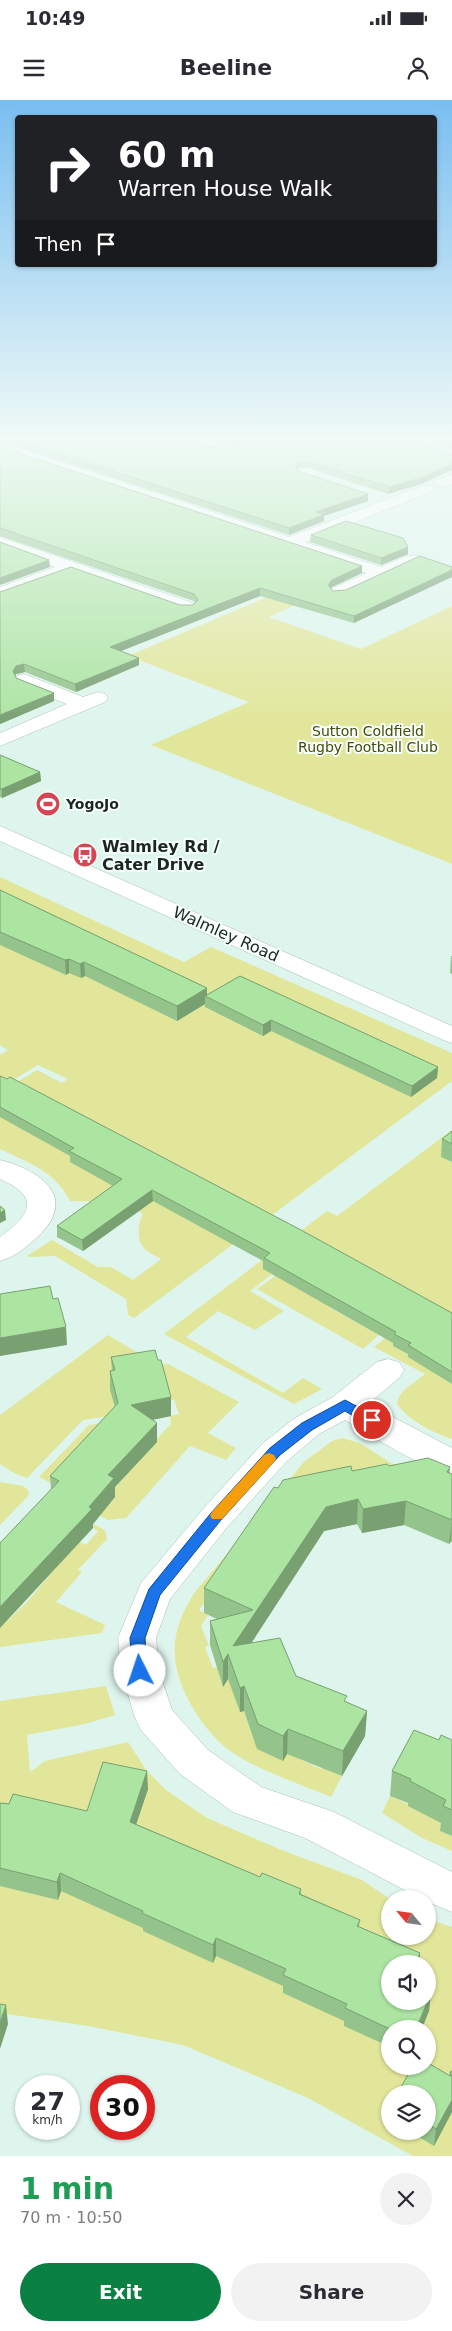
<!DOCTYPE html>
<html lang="en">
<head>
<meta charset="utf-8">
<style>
	:root { --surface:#fff; --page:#f2f2f3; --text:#2b2b33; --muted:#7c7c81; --accent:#0b8043 }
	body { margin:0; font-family:"DejaVu Sans",sans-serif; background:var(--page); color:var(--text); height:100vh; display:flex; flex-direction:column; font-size:19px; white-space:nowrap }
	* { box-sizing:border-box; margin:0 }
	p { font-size:16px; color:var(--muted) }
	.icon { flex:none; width:28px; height:28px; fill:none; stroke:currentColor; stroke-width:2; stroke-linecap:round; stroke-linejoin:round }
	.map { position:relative; height:2056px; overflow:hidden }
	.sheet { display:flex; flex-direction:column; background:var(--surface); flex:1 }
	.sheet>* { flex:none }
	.guide { position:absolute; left:15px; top:15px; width:422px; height:152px; border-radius:5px; box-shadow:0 1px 4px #0004; background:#202124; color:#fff; overflow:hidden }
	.needle { width:32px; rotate:299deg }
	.controls { position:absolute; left:381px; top:1790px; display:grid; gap:10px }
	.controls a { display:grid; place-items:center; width:55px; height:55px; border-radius:50%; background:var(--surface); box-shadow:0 1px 4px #0004; font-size:25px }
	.speed { position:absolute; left:15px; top:1975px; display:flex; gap:10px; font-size:25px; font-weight:700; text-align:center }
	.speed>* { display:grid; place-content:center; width:65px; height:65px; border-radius:50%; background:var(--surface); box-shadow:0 1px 4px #0004; line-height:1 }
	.speed small { font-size:12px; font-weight:400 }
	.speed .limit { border:8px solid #d22; background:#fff; color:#111 }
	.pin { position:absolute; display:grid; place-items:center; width:42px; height:42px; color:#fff; margin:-21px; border:2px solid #fff; border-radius:50%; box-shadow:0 1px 5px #0007 }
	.me { position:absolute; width:55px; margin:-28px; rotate:356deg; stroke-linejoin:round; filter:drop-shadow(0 0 4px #0008) }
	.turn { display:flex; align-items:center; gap:18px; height:105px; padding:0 20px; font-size:22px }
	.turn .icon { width:65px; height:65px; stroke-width:2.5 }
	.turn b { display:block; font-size:35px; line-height:42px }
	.then { display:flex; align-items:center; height:48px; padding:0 20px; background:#0003; gap:10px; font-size:19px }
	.round { display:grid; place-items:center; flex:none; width:52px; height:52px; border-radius:26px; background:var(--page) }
	.overview { display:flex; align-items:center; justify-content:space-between; height:85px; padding:0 20px }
	h1 { font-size:30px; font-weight:600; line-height:38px; color:#1e9e55 }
	.primary-button { display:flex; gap:10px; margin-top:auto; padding:10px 20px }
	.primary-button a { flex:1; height:58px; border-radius:30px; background:var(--accent); color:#fff; font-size:20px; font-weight:600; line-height:58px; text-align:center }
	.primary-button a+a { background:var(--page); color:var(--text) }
	.status { display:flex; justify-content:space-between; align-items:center; height:35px; padding:0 25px; background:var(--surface); direction:ltr }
	.status svg { height:14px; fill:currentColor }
	header { display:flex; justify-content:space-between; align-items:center; height:65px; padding:0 20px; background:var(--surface); font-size:22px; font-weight:600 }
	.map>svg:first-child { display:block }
	.green { fill:#e2e69a; fill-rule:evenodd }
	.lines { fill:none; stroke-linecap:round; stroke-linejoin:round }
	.minor-casing { stroke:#aac1b9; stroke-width:1 }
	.major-casing { stroke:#aac1b9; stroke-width:1 }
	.minor { fill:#fff; fill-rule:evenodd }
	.major { fill:#fff; fill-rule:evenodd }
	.wall { fill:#94c48b }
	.shaded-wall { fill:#78a071 }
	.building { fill:#ace4a2; stroke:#78a071 }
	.route { fill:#1a73e8; stroke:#114b97 }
	.slow { fill:#f59e0b }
	.labels { text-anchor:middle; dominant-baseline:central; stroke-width:4; stroke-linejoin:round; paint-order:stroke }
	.far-park-label { font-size:14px; fill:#4a4b08; stroke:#f5fffb }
	.far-poi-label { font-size:14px; font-weight:bold; fill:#1d2522; stroke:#f5fffb; text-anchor:start }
	.poi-label { font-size:16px; font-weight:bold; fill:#1d2522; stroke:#f5fffb; text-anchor:start }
	.street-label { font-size:16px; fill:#1d2522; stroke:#f5fffb }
</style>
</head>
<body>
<div class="status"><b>10:49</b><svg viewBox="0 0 49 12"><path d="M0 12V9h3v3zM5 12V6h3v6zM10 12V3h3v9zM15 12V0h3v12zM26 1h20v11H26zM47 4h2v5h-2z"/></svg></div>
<header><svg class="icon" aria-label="menu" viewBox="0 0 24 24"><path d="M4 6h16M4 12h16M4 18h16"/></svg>Beeline<svg class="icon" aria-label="person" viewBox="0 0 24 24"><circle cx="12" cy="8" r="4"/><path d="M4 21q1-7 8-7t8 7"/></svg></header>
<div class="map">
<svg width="452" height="2056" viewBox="0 0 452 2056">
	<rect width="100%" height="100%" fill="#def5ed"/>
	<g class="green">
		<polygon points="293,486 319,494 269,517 361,549 452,506 452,764 151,645 249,602 128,556"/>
		<path d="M0,777l184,85 27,-15 241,106v28l-318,237 -6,-3 -2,-16 -71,-43 -25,1 -3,-1 25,-16 46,27h13l22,13 28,-21c-5,-3 -13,-6 -17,-11 -8,-8 -6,-26 -1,-34l-20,-12 -53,-1c-15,-30 -41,-38 -70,-52v-57l37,-22 25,13 6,-4 -30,-14 -38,23v-33l8,-5 -8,-5z"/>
		<path d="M452,1030v309c-20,-7 -43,-18 -55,-35 2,-15 18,-21 28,-30l-51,-27 11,-9 -20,-60 -36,29 50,28 -16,14 -106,-60 18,-13 -3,-2 -22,17 34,20 -29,19 -37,-19 -32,26 97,56 20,-15 19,11 -28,15 -130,-70 163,-123 10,5z"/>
		<polygon points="108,1235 138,1253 123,1314 83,1320 27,1378 16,1374 0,1364 0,1315"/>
		<path d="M168,1264l71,38 -31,31 28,15 -10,12 -36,-14 -64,72 -18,2 -9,-5 16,-17 -2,-12 3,1c19,-21 35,-43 55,-63l-1,-8 9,-2 -5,-14h-10l-9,-35z"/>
		<polygon points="121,1320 59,1387 39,1377 89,1325"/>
		<path d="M342,1338l18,5 46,30 -19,18 -177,104 -11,15 9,5 -7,11 8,20 -4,1 8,21 4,-1 4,15 11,-3 21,57 47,21 -1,2 22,10 2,-2 19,9 -11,21c-33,-14 -69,-25 -98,-44 -16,-11 -29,-27 -39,-43 -25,-42 -27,-76 1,-118l109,-130 28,-21z"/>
		<polygon points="0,1382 23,1386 28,1390 29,1395 0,1425"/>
		<polygon points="93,1424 105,1430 107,1439 78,1470 82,1472 56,1502 105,1525 102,1533 0,1547 0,1522 8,1520 27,1502 78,1441 86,1445 98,1431 90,1426"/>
		<path d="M106,1586l9,29 -30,9 -58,11 3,37 15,-11 83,-19 19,29 19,19 41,28 72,31 83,31 28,19v37h38v-17l24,8v229h-39l-105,-58 -125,-53 -95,-19 -88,-13v-312zM390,1864h38v37h-38zM390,1929h38v37h-38zM390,1994h38v37h-38z"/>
		<polygon points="390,1696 445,1721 440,1731 452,1736 452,1751 422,1738 382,1713"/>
	</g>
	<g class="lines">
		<defs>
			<g id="minor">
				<polygon points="212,339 230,339 214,350 204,350 202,347"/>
				<polygon points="424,339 441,339 436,344 452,351 452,360 423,349 421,346"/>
				<polygon points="0,342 289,437 421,386 431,386 434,389 431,392 305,442 381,467 407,456 419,456 421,459 419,462 345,496 333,496 330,492 333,488 367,473 0,351"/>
				<polygon points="326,362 333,366 331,369 282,384 275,380 277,377"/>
				<polygon points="452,375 452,384 441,387 434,383 436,380"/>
				<polygon points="0,437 193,503 196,507 193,511 181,511 71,472 0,498 0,487 55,467 0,447"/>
				<polygon points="24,574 83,597 98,592 105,594 108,598 105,602 0,646 0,633 67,604 17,584 15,580 17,576"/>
				<path d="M0,1060c46,12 80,41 33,81 -10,9 -20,16 -33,20v-24c31,-22 41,-40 0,-58z"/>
				<path d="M388,1259l11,3 5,8 -5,8 -31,26 84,44v27c-38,-11 -73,-35 -107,-55l-26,14 -32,27 -59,65 -58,73 -14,39 3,33 13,39 36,40 53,37 73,25 118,60v40l-24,-10v-3h-6l-117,-61 -72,-26 -53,-38 -39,-44 -6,-12 -14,-47 -3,-33 23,-55 63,-75 59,-65 32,-25 38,-21 44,-35z"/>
			</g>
			<polygon id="major" points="0,726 452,926 452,943 443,940 0,741"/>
		</defs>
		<use href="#minor" class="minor-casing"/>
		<use href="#major" class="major-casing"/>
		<use href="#minor" class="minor"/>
		<use href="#major" class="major"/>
	</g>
	<g class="wall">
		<polygon points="0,339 181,339 226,350 232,347 206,339 423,339 421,342 423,344 452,355 452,370 421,384 388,394 309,368 298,368 297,370 298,371 368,401 324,416 324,421 289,435 0,341"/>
		<polygon points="440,339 452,339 452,349 439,343"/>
		<polygon points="0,347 362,466 362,473 332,487 331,488 333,491 346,490 420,456 354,523 260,496 121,551 139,558 139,565 76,592 25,572 16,574 15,576 16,578 54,593 54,601 0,624 0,492 180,505 193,505 195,503 194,501 0,436"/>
		<polygon points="311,435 408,454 381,465 310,442"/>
		<polygon points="0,655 40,672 41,681 2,698 0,697"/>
		<polygon points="0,790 207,888 207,895 438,967 437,978 411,997 271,931 263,936 205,907 205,904 177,921 85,876 81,878 69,873 66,875 0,845"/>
		<polygon points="451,856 452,856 452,874 450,873"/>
		<polygon points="0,976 452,1213 452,1284 408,1257 408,1254 393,1246 393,1243 263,1169 263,1161 153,1101 83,1151 57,1137 57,1126 113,1086 70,1062 70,1056 0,1017"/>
		<polygon points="452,1031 452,1062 441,1057 442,1039"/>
		<polygon points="111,1257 158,1260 171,1297 171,1316 152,1320 157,1342 115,1387 115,1397 93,1424 93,1428 51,1389 50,1376 115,1307 110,1290 110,1271 112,1270"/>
		<polygon points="389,1366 450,1367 450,1373 452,1374 452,1441 449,1444 404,1425 362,1433 357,1424 324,1431 251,1543 296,1576 346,1602 367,1611 365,1636 342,1676 287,1654 283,1661 257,1649 244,1611 240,1612 228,1579 223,1587 210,1545 210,1521 217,1519 204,1513 204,1488 278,1388 352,1371"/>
		<polygon points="439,1640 452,1640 452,1736 440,1731 441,1723 408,1706 408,1703 390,1696 392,1671"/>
		<polygon points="148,1689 136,1724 260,1777 301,1789 301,1794 360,1820 359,1827 420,1853 419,1864 390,1864 390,1901 431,1893 429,1911 390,1929 390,1947 344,1926 344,1921 283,1893 283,1886 216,1856 213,1863 143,1831 143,1828 61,1791 58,1800 0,1786 0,1703 9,1704 87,1711"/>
		<polygon points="452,1971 452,2012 434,2046 409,2031 428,2031 428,1994 449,1976 450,1972"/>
	</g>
	<g class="shaded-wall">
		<polygon points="298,362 298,368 294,372 295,365"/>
		<polygon points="452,364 452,370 421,384 388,394 389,387"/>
		<polygon points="368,394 368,401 324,416 324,421 289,435 289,428 316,412"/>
		<polygon points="408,447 408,454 381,465 381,458"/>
		<polygon points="49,460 50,467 0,485 0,478"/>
		<polygon points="362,466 362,473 332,487 328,492 328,485 332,480"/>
		<polygon points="452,470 452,477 354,523 354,516"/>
		<polygon points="260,488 260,496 111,555 110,547"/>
		<polygon points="139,558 139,565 76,592 75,584"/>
		<polygon points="24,564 25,572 16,574 13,579 13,571 16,566"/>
		<polygon points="54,593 54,601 0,624 0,615"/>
		<polygon points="40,672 41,681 2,698 2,689"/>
		<polygon points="69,859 69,873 66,875 65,860"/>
		<polygon points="84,862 85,876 81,878 80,864"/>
		<polygon points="207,888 207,897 205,896 205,904 177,921 177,906"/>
		<polygon points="271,920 271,931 263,936 263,925"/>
		<polygon points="438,967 437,978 411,997 412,986"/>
		<polygon points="152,1090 153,1101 83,1151 82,1140"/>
		<polygon points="5,1110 6,1120 0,1123 0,1113"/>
		<polygon points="66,1227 67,1245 0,1256 0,1238"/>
		<polygon points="171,1297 171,1316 131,1324 131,1305"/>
		<polygon points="157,1323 157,1342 115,1387 115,1397 93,1424 93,1428 0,1528 0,1507 89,1407 108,1375"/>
		<polygon points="358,1399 357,1424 324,1431 234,1570 233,1546 326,1407"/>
		<polygon points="406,1401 404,1425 362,1433 363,1409"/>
		<polygon points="452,1419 451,1441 449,1444 452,1420"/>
		<polygon points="228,1554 228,1579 223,1587 223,1562"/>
		<polygon points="244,1586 244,1611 240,1612 240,1588"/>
		<polygon points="367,1611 365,1636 342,1676 343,1651"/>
		<polygon points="288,1629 287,1654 283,1661 283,1636"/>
		<polygon points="147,1671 148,1689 131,1740 130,1722"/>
		<polygon points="60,1773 61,1791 58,1800 57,1782"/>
		<polygon points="216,1838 216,1856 213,1863 213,1845"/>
		<polygon points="420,1853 419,1864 415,1864"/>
		<polygon points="431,1893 429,1911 422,1929 416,1929"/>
		<polygon points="6,1905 8,1924 0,1949 0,1923"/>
		<polygon points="452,2000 452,2012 434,2046 436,2029"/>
	</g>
	<g class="building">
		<polygon points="14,339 181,339 226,350 235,345 233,341 228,339 420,339 423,344 452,355 452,364 421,378 389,387 309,362 298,362 295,365 298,371 368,394 316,412 324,415 289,428"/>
		<polygon points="445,339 452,339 452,342"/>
		<polygon points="0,347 362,466 332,480 328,485 333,491 346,490 420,456 452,467 452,470 354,516 260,488 110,547 139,558 75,584 24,564 16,566 13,571 16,578 54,593 0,615 0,492 71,467 180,505 193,505 198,500 194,494 0,428"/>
		<polygon points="346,421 403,438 408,447 381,458 311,435"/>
		<polygon points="0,442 49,460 0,478"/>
		<polygon points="0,655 40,672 2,689 0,689"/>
		<polygon points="0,790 207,888 177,906 84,862 80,864 69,859 65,860 0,832"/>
		<polygon points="240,876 438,967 412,986 271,920 263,925 205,896"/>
		<polygon points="0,976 7,979 10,977 301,1130 452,1213 452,1272 408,1245 411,1243 394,1234 396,1232 264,1158 270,1153 152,1090 82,1140 57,1126 122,1079 69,1051 74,1048 0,1007"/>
		<polygon points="452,1031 452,1044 442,1039"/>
		<polygon points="0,1106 5,1110 0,1113"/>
		<polygon points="50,1186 53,1199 58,1198 66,1227 0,1238 0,1194"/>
		<polygon points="155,1250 158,1260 161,1260 171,1297 131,1305 157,1323 108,1375 114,1378 89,1407 92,1409 0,1507 0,1443 59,1381 50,1376 118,1303 110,1271 115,1270 111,1257"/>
		<polygon points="428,1358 450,1367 447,1372 452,1374 452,1420 406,1401 363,1409 358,1399 326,1407 233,1546 280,1538 296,1576 347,1596 344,1601 367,1611 343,1651 288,1629 283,1636 258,1624 244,1586 240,1588 228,1554 223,1562 210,1521 253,1510 204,1488 274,1387 278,1388 283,1380 351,1366 352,1371 387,1364 389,1366"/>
		<polygon points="414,1630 439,1640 441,1635 452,1640 452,1710 443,1706 446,1700 410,1681 411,1679 392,1671"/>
		<polygon points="103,1662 147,1671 130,1722 260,1777 262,1773 301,1789 299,1794 360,1820 357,1826 420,1853 415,1864 390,1864 390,1901 428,1901 428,1891 431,1893 416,1929 390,1929 345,1908 347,1904 283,1875 286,1869 216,1838 213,1845 142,1813 143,1811 60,1773 57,1782 0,1768 0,1703 9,1704 13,1694 87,1711"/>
		<polygon points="0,1904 6,1905 0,1923"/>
		<polygon points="428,1963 452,1977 450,1972 452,1971 452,2000 436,2029 428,2024 428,1994 397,1994 413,1966 428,1966"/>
	</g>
	<linearGradient id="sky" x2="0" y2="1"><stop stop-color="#79bef0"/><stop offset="0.54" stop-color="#f0faf7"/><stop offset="1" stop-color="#f0faf7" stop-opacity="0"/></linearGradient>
	<rect width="452" height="627" fill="url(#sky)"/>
	<polygon class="route" points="345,1300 377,1317 379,1320 377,1324 367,1324 345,1311 312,1330 280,1355 221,1420 160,1495 145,1538 147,1571 145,1576 140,1578 134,1576 132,1571 130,1538 149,1489 211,1413 270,1348 302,1323"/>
	<polygon class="slow" points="269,1353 274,1355 276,1359 274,1362 222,1419 212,1419 210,1415 212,1412 264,1355"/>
	<defs>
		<symbol id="stadium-disc" viewBox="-11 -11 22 22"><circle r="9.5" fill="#d54552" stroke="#f5fffb"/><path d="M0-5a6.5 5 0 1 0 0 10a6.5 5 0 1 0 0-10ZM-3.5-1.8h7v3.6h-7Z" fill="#fff"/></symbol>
		<symbol id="bus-disc" viewBox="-11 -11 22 22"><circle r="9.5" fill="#d54552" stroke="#f5fffb"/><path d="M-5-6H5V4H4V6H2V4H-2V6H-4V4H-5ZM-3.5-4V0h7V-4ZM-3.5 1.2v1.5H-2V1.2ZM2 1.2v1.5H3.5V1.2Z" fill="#fff"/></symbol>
	</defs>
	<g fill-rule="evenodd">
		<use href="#stadium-disc" x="34" y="690" width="28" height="28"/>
		<use href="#bus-disc" x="71" y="741" width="28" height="28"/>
	</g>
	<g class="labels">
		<g class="far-park-label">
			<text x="368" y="631">Sutton Coldfield<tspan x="368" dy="16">Rugby Football Club</tspan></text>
		</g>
		<g class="far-poi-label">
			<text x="66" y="704">YogoJo</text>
		</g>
		<g class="poi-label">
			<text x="102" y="746">Walmley Rd /<tspan x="102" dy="18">Cater Drive</tspan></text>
		</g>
		<g class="street-label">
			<text transform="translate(226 834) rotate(24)">Walmley Road</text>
		</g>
	</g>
</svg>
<div class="controls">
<a><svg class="needle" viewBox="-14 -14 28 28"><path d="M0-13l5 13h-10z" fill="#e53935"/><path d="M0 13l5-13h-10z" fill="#7c7c81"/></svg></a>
<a><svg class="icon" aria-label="sound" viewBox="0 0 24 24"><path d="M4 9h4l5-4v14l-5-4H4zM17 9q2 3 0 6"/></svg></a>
<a><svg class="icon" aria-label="search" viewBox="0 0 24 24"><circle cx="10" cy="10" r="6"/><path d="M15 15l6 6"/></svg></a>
<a><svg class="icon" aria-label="layers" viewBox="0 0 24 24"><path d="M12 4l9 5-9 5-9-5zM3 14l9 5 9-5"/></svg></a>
</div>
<div class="speed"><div>27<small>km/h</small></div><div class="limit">30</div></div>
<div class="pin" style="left:372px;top:1320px;background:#d93025"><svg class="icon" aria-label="arrive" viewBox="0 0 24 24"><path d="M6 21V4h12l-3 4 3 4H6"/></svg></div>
<svg class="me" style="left:140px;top:1571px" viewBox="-20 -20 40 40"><circle r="19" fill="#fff"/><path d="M0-13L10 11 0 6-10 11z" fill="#1a73e8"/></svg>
<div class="guide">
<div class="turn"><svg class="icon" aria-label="right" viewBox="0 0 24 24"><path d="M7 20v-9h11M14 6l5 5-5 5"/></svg><div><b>60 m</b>Warren House Walk</div></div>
<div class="then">Then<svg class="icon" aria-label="arrive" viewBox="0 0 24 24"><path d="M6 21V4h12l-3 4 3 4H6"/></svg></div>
</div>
</div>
<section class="sheet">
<div class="overview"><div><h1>1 min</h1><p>70 m · 10:50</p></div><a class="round"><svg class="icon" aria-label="close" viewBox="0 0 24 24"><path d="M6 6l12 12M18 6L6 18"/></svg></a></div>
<div class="primary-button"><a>Exit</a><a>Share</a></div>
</section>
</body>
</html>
